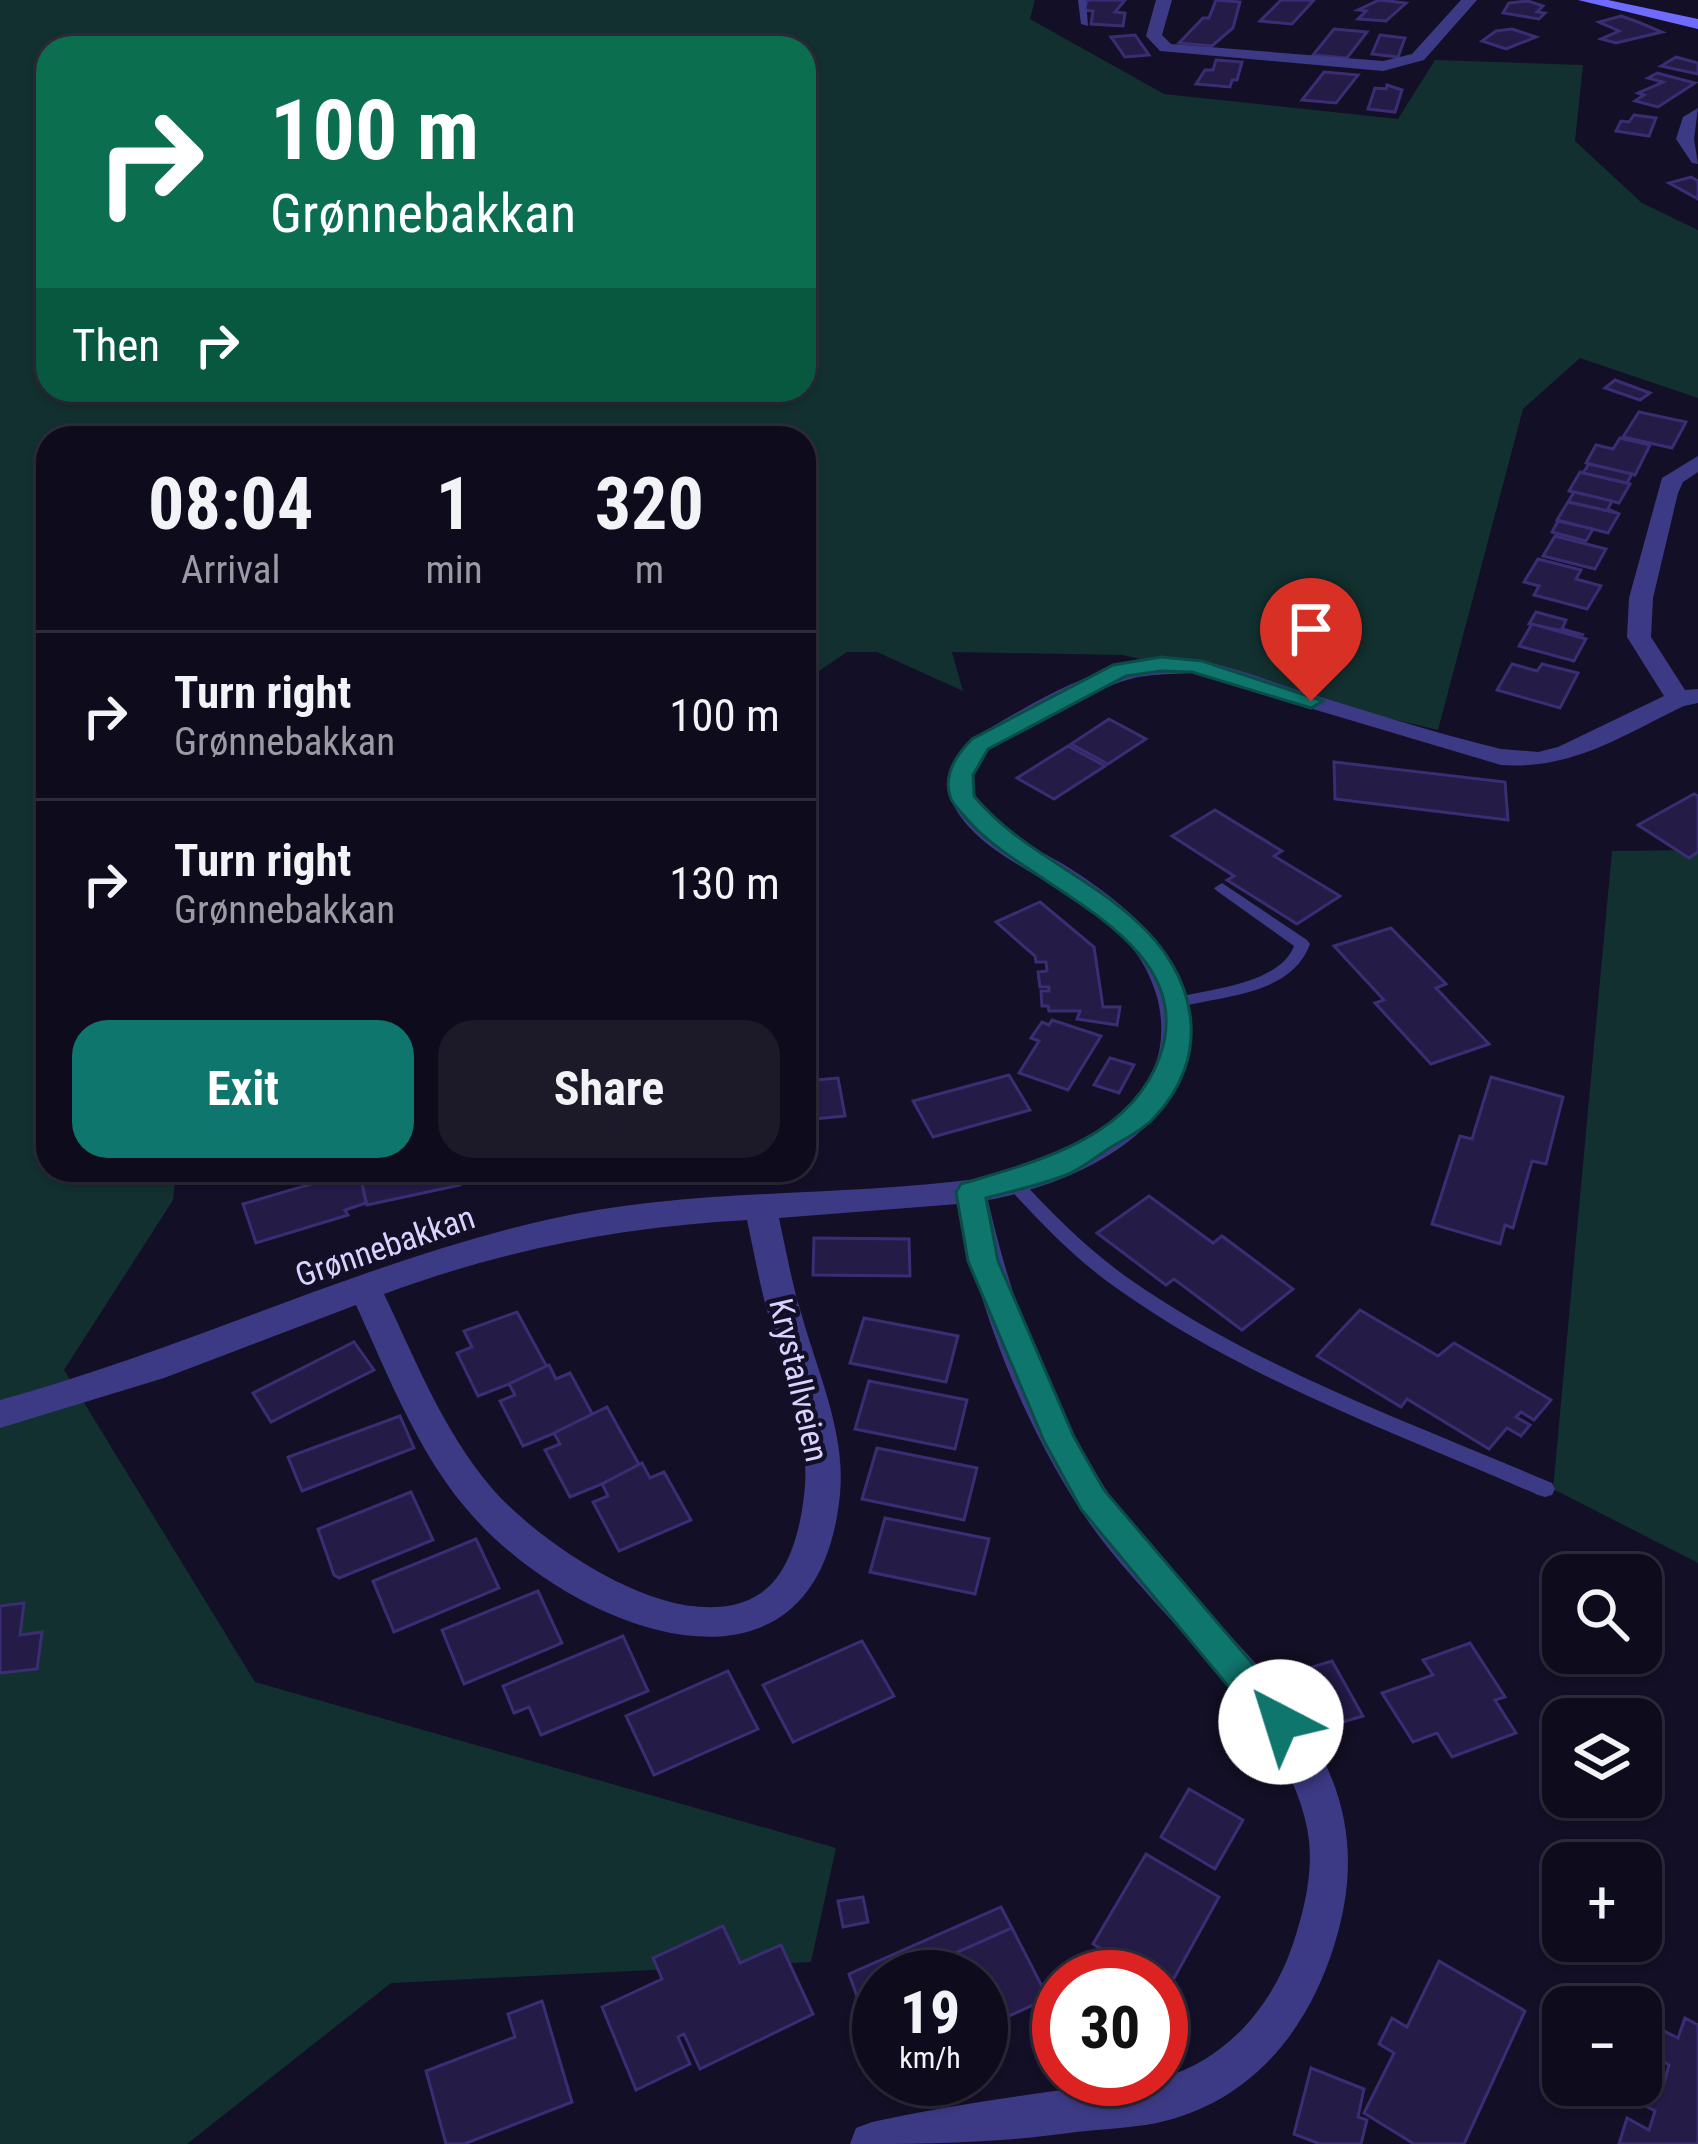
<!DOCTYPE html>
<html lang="en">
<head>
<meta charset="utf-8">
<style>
	:root { --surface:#0e0b1c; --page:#1c1929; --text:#f1f3f6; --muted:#9b9ba3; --line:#2e2b3b; --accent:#0f766e }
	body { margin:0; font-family:"Roboto Condensed",sans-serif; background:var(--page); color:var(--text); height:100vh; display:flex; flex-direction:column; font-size:45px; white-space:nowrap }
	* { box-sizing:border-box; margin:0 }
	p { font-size:39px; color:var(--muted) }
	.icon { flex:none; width:66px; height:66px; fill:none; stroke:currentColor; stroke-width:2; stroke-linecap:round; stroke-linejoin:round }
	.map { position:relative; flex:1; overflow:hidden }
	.panel { position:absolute; left:36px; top:426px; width:780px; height:756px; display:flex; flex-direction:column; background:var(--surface); border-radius:36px; box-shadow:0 3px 9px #0004,0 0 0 3px var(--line) }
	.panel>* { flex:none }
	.hud { position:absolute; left:36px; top:36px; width:780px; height:366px; border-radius:36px; box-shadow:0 3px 9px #0004,0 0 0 3px var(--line); background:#0b6e4f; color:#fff; overflow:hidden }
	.fabs { position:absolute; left:1542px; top:1554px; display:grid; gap:24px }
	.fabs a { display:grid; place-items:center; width:120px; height:120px; border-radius:24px; background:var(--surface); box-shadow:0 3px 9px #0004,0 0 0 3px var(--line); font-size:60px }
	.speed { position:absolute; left:852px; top:1950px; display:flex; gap:24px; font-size:60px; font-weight:700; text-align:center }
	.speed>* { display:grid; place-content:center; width:156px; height:156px; border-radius:50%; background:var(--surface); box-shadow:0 3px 9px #0004,0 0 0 3px var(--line); line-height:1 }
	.speed small { font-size:30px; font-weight:400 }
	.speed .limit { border:18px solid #d22; background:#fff; color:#111 }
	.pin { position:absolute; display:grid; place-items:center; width:102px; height:102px; color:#fff; margin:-123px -51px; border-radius:50% 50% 50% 0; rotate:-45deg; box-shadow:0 0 12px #0007 }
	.pin .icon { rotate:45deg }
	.me { position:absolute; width:132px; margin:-66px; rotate:320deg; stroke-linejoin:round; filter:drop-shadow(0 0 9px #0008) }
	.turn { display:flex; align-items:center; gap:42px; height:252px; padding:0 36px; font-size:54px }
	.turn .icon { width:156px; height:156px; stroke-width:2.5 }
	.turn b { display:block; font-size:84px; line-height:102px }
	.then { display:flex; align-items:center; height:114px; padding:0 36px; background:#0003; gap:24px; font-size:45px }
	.eta { display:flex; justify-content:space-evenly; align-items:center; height:204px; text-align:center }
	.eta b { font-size:72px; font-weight:700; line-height:84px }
	.primary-button { display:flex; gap:24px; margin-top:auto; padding:24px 36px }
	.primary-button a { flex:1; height:138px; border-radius:36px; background:var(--accent); color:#fff; font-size:48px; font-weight:700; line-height:138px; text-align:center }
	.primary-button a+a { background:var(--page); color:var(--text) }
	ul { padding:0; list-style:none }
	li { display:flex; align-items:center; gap:36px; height:168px; padding:0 36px; border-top:3px solid var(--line) }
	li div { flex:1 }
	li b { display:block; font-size:45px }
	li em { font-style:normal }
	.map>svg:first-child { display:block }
	.green { fill:#12302f; fill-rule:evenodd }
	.building { fill:#241b47; stroke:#3b2d73; stroke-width:3 }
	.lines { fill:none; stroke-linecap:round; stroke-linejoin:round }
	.lane { fill:#3d3a85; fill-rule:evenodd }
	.street { fill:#3d3a85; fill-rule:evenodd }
	.secondary { fill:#6f6bff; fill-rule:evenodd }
	.route { fill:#0f766e; stroke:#0a4d48; stroke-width:3 }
	.labels { text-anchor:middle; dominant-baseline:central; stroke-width:9; stroke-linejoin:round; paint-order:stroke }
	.street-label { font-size:33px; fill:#d9d4ff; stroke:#130f26 }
</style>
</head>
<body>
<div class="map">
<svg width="1698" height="2144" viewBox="0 0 1698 2144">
	<rect width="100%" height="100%" fill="#130f26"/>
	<g class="green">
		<path d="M0,0h1035l-5,19 134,75 234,25 37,-59 148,5 -8,76 67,62 56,27v168l-118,-40 -57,51 -85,321 -315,-75 -171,-3 11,39 -86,-39h-30l-37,25 -6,-3v-236h-756v732h128l-3,30 -109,170 191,312 581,166 -25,114 -420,21 -204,161h-187zM48,48h756v342h-756z"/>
		<polygon points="1698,850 1698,1563 1553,1489 1612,851"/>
	</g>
	<g class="building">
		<polygon points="1088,0 1125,0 1115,12 1125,13 1123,26 1091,24 1093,11 1083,10"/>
		<polygon points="1216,0 1240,2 1233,28 1212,46 1179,43 1203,18 1209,18"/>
		<polygon points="1281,0 1314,0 1292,24 1260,21"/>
		<polygon points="1379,0 1406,3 1386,21 1358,19 1366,11 1358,10"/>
		<polygon points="1528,1 1543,6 1537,12 1545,13 1539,19 1503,13 1509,3"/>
		<polygon points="1621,16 1638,22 1662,32 1616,43 1601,39 1619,31 1599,22"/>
		<polygon points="1334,29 1367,32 1347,58 1313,55"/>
		<polygon points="1512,29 1536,37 1506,49 1482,41 1496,31"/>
		<polygon points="1135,35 1149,55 1125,57 1111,37"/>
		<polygon points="1380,35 1405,38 1398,57 1372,54"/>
		<polygon points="1676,57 1698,63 1698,74 1661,66"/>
		<polygon points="1216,60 1242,62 1237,80 1232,80 1230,87 1196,84 1205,70 1213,70"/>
		<polygon points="1324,72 1358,75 1336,103 1302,100"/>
		<polygon points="1657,73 1695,83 1658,107 1635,101 1644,95 1638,93 1663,82 1648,78"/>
		<polygon points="1387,85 1402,90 1395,112 1368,109 1375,88 1386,89"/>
		<polygon points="1634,115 1656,118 1649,136 1616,131 1621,121 1629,122"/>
		<polygon points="1691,177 1698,181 1698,199 1669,183"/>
		<polygon points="1615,380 1650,393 1640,400 1605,388"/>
		<polygon points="1639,412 1686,422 1672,448 1623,437"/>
		<polygon points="1620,438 1650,445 1635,475 1586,463 1596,445 1613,449"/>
		<polygon points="1589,464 1632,474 1627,483 1583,473"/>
		<polygon points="1580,472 1583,473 1630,484 1619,503 1569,491"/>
		<polygon points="1574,492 1612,501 1608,509 1617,513 1568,502"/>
		<polygon points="1568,502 1617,513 1619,514 1608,533 1557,520"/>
		<polygon points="1558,521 1593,529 1586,541 1552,532"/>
		<polygon points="1555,536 1606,549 1595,569 1543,556"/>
		<polygon points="1538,559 1581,570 1576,579 1601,586 1587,609 1534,595 1539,586 1524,582"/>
		<polygon points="1536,612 1566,620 1562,629 1584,635 1529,624"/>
		<polygon points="1532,624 1586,639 1574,661 1519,646"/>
		<polygon points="1512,664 1537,671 1542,664 1578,673 1560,708 1497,690"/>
		<polygon points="1109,719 1146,739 1108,764 1071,744"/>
		<polygon points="1068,746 1105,766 1054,799 1017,778"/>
		<polygon points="1334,762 1505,782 1508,820 1335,799"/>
		<polygon points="1694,794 1698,796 1698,852 1689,858 1638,825"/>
		<polygon points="1215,810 1282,851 1274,856 1340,896 1297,924 1227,880 1234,876 1172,836"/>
		<polygon points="1040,902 1094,947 1103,1007 1120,1007 1117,1025 1077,1019 1080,1011 1049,1011 1048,1006 1042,1006 1041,991 1049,991 1049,987 1040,987 1038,972 1047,971 1046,962 1036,962 1035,956 996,922"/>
		<polygon points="1391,928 1446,984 1436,988 1489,1044 1431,1064 1375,1003 1384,1000 1334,946"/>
		<polygon points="1052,1020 1101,1036 1068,1090 1019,1073 1039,1041 1031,1038 1042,1022 1049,1025"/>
		<polygon points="1110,1058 1134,1065 1119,1093 1094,1085"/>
		<polygon points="1009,1075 1030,1110 933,1137 913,1101"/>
		<polygon points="1491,1077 1563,1097 1546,1164 1532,1161 1513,1228 1505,1225 1500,1244 1432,1224 1460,1136 1472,1139"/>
		<polygon points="838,1078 845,1116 804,1120 804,1081"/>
		<polygon points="359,1170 471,1170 457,1173 460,1185 367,1205"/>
		<polygon points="359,1170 366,1203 345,1210 348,1215 256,1243 243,1204"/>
		<polygon points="1149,1196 1213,1243 1222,1236 1293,1289 1242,1330 1174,1279 1166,1285 1097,1233"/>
		<polygon points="814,1238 909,1239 910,1276 813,1275"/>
		<polygon points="1360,1310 1438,1356 1454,1343 1551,1400 1534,1420 1521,1412 1516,1417 1530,1425 1521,1436 1507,1428 1489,1449 1407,1399 1401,1407 1317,1356"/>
		<polygon points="517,1312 548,1369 478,1396 457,1353 472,1347 464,1331"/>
		<polygon points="864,1318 958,1336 946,1382 850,1363"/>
		<polygon points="354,1342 374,1370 271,1422 253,1393"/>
		<polygon points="549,1365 556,1379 570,1373 594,1417 523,1446 500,1401 515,1395 509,1384"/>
		<polygon points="869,1381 967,1400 955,1449 855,1429"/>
		<polygon points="607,1407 641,1468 570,1497 545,1450 560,1444 554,1433"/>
		<polygon points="400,1416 414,1448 302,1491 288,1457"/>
		<polygon points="877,1448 977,1468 964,1520 862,1499"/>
		<polygon points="642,1463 650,1478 664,1472 691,1520 619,1551 593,1502 608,1496 602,1484"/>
		<polygon points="411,1492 433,1540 339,1578 334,1575 318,1529"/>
		<polygon points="885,1518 989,1539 975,1594 870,1572"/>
		<polygon points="476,1539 499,1588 394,1632 373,1581"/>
		<polygon points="538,1591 562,1643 464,1684 442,1630"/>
		<polygon points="24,1603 20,1635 42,1632 37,1669 0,1673 0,1606"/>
		<polygon points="623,1636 648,1691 541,1735 529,1707 514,1713 503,1686"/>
		<polygon points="862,1641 894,1696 793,1742 763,1685"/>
		<polygon points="1470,1643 1505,1697 1495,1700 1516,1733 1452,1757 1437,1733 1413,1742 1382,1693 1433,1675 1423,1660"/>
		<polygon points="1332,1661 1363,1716 1326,1727 1296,1672"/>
		<polygon points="728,1671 758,1729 654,1775 626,1716"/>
		<polygon points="1189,1789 1243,1820 1215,1869 1161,1837"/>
		<polygon points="1146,1854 1219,1897 1168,1989 1161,1985 1161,1977 1148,1977 1093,1944"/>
		<polygon points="863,1897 868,1922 843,1927 838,1901"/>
		<polygon points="1001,1907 1012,1928 913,1972 915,1977 879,1977 879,2026 869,2030 849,1974"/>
		<polygon points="723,1926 740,1963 781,1945 813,2014 700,2069 684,2034 678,2037 690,2064 636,2090 602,2007 662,1979 653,1958"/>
		<polygon points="1012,1928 1048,1998 981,2029 981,1977 915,1977 913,1972"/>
		<polygon points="1439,1961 1525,2011 1464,2144 1414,2144 1364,2113 1394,2053 1379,2044 1392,2018 1407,2027"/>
		<polygon points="542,2001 572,2102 464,2144 446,2144 426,2071 515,2037 508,2014"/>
		<polygon points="1685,2018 1698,2025 1698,2144 1619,2144 1627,2118 1649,2130 1655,2111 1634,2100 1643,2072 1664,2083 1669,2065 1648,2054 1658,2028 1678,2038"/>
		<polygon points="1311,2068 1364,2089 1358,2117 1367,2120 1361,2144 1320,2144 1294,2134"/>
	</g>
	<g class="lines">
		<g class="lane">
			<polygon points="1078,0 1086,0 1088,26 1081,24"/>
			<path d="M1222,883l85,57 3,4c-19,52 -88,51 -134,64l-6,-1 -2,-4 2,-4c37,-10 109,-14 124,-53l-77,-55 -3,-3z"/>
			<path d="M1013,1176l6,2c34,36 68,71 109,100 128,90 281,144 424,205l3,6 -3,6 -7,2 -7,-2c-143,-63 -295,-116 -423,-208 -41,-29 -74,-64 -108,-101l-3,-4 3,-4z"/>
		</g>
		<g class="street">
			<polygon points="1156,0 1172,0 1162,35 1171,44 1383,61 1412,54 1461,0 1477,0 1424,60 1383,71 1160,51 1146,36"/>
			<polygon points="1698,108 1694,139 1698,164 1692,163 1676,139 1683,117"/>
			<path d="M1698,456v16l-15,10 -5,11 -25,105 -2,39 34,53 13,-1v14l-14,3c-63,30 -111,64 -183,59l-309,-92c-18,1 -36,1 -54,4 -33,7 -135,54 -155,79 -12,15 -13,35 -2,51 18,26 55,41 82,57 80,50 166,124 110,227 -35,63 -117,96 -185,109 27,122 78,246 158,344 58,72 137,132 178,217 30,61 30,122 10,185 -27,86 -84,157 -177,177 -26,5 -54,6 -81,9 -76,11 -149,12 -226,12l6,-16 16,-6c68,-15 137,-25 206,-34 36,-5 73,-3 106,-18 53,-23 91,-72 109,-126 12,-37 22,-77 14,-116 -23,-118 -164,-219 -229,-322 -58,-91 -99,-197 -120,-302l-179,14c7,33 13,66 23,98 16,57 44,118 38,178 -23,238 -277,133 -376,12 -48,-58 -77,-133 -108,-201l-192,73 -164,50v-28c186,-51 359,-137 546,-180 143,-33 292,-22 437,-42 61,-12 136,-43 167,-101 13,-25 14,-54 7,-80 -30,-110 -171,-118 -206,-197 -14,-32 15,-58 39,-72 55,-32 112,-66 177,-69 42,-2 84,16 124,29 70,21 139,44 210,61l37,3 20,-5 106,-51 -37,-59 2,-39 33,-120zM747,1220c7,33 13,66 22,98 16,56 43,118 35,178 -4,33 -14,77 -43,97 -77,52 -223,-50 -271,-107 -47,-56 -75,-127 -106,-192 119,-44 236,-67 363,-74z"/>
		</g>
		<polygon class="secondary" points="1578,0 1608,0 1698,19 1698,29"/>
	</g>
	<path class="route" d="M1161,657l41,4 121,40 -12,7 -119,-36 -31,-1 -35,5 -138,73 -15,26 1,21c44,53 109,77 160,123 63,55 81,137 18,201 -12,12 -32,21 -47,31 -12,8 -25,19 -39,24 -25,10 -54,16 -80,23l12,63 76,176 30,53 189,221 5,11 -5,12 -12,4 -13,-4 -187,-225 -37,-68 -76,-180 -12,-69 5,-8c74,-22 170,-45 199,-128 42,-120 -137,-169 -194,-238 -5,-6 -14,-14 -16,-22 -7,-22 7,-42 22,-57l141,-74z"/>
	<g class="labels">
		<g class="street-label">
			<text transform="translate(385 1246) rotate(-19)">Grønnebakkan</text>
			<text transform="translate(799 1380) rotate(77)">Krystallveien</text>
		</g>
	</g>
</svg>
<div class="fabs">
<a><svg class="icon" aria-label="search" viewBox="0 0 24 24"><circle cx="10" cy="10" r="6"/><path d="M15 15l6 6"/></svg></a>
<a><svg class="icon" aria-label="layers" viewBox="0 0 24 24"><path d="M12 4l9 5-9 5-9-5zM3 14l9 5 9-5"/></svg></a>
<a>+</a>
<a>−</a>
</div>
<div class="speed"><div>19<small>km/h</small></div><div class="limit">30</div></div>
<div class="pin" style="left:1311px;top:701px;background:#d93025"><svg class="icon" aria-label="arrive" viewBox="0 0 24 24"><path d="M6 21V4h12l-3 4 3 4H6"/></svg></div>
<svg class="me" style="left:1281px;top:1722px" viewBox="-20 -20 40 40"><circle r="19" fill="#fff"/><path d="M0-13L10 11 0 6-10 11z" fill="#0f766e"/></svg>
<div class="hud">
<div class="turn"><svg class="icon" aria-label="right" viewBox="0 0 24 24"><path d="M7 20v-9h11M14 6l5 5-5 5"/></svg><div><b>100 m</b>Grønnebakkan</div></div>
<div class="then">Then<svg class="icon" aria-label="right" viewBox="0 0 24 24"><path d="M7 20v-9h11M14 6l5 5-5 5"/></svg></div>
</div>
<section class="panel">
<div class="eta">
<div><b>08:04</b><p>Arrival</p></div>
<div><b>1</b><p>min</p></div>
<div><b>320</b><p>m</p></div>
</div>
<ul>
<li><svg class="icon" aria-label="right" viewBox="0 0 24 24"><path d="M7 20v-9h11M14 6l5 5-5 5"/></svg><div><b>Turn right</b><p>Grønnebakkan</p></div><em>100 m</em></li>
<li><svg class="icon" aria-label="right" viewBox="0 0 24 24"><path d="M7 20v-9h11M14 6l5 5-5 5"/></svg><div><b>Turn right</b><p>Grønnebakkan</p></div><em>130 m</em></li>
</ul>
<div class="primary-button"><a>Exit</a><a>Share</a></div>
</section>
</div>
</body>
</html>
